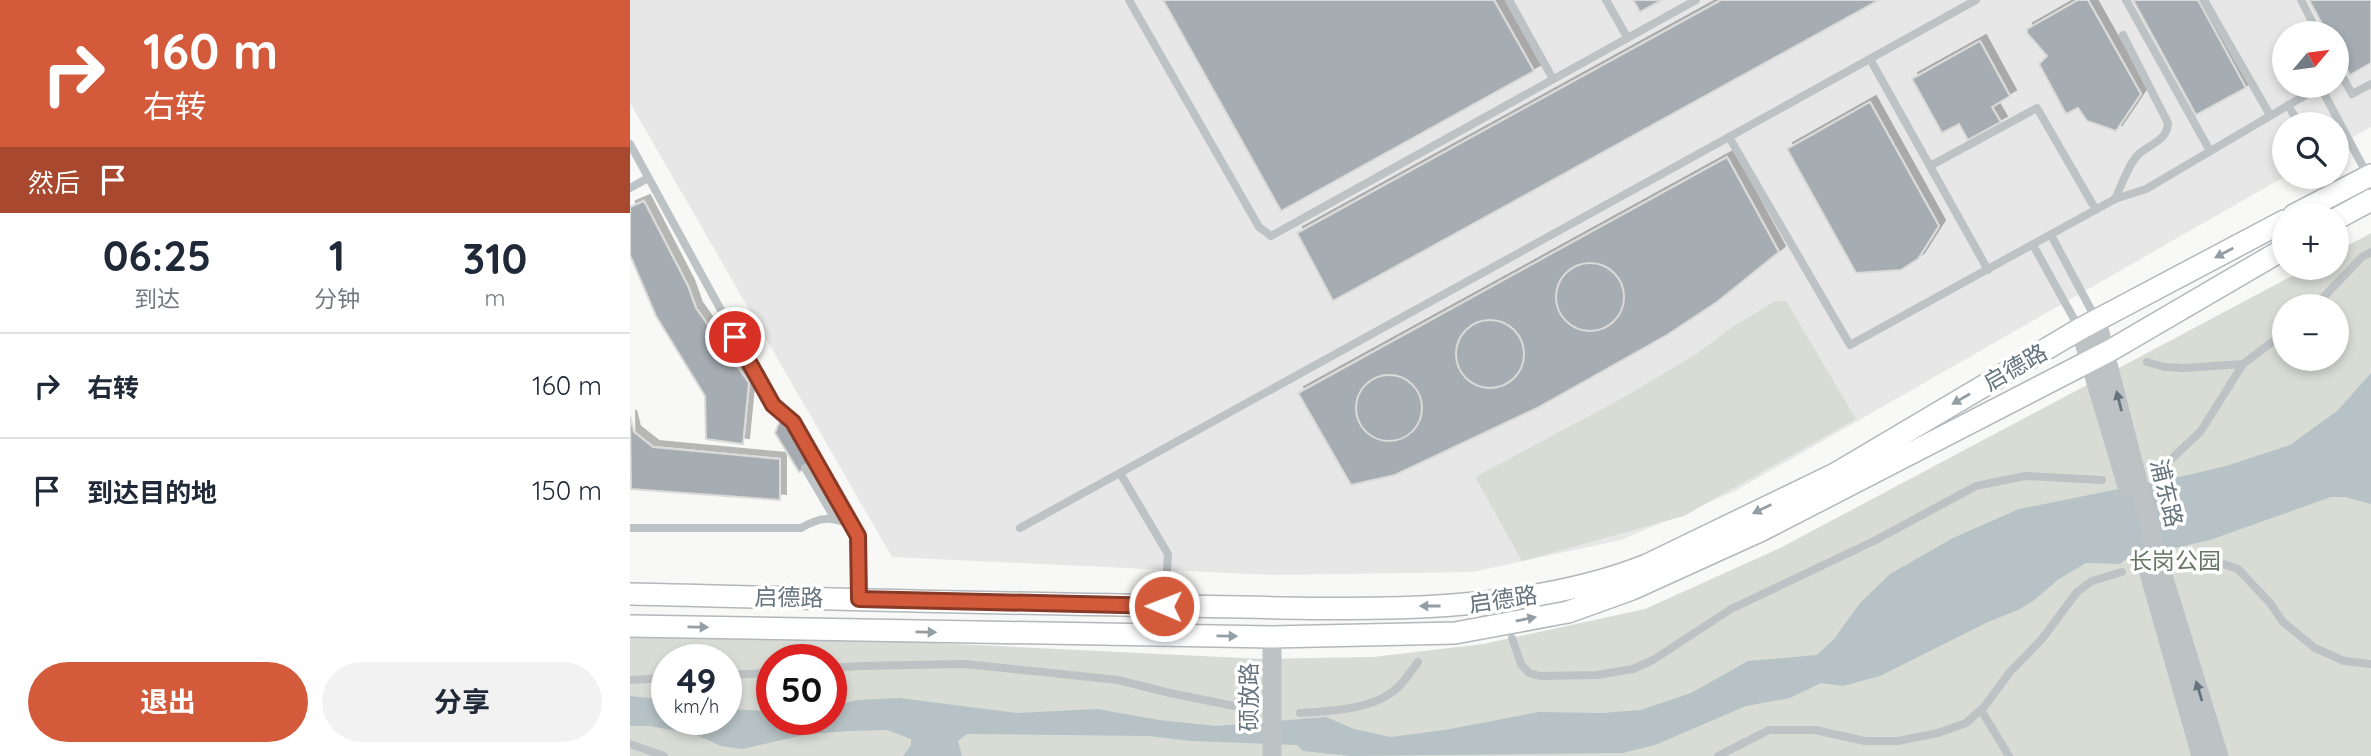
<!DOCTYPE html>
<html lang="zh">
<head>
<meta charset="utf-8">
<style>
	:root { --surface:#fff; --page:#f2f2f3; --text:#1f2937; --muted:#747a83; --line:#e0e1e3; --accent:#d35a3a }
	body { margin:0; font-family:Quicksand,"Noto Sans SC",sans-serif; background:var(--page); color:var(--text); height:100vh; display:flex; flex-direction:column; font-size:26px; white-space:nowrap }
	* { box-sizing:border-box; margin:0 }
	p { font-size:23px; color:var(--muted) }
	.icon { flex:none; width:38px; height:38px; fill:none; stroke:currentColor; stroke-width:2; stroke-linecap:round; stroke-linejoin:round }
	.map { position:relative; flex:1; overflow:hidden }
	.drawer { display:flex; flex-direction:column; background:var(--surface); width:630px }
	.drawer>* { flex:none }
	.banner { background:#d35a3a; color:#fff; overflow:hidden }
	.needle { width:46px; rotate:61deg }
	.buttons { position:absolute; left:1642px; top:21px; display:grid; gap:14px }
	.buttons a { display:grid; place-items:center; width:77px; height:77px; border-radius:50%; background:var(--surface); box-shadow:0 4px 10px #0003; font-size:35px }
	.speed { position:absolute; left:21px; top:644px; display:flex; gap:14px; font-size:35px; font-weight:700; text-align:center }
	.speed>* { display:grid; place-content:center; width:91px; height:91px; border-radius:50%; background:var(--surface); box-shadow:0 4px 10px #0003; line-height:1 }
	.speed small { font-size:18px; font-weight:400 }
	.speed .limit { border:10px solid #d22; background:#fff; color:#111 }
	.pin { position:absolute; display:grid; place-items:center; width:60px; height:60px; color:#fff; margin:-30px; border:4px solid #fff; border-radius:50%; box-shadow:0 2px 7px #0007 }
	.me { position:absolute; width:77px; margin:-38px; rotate:271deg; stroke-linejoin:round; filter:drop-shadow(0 0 5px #0008) }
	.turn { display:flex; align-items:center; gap:24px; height:147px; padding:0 28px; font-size:32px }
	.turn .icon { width:91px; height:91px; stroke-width:2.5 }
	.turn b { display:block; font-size:49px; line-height:60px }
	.then { display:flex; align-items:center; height:66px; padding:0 28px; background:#0003; gap:14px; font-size:26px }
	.eta { display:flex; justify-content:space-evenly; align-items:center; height:119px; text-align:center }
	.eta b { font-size:42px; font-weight:700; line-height:49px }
	.cta { display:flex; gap:14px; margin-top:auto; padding:14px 28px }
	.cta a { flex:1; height:80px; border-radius:42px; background:var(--accent); color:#fff; font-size:28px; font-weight:700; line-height:80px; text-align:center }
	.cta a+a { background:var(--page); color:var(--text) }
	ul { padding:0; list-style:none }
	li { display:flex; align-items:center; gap:21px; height:105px; padding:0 28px; border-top:2px solid var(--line) }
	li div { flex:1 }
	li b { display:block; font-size:26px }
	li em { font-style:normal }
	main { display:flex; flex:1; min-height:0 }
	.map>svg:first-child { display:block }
	.built { fill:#e6e7e6; fill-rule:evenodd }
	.green { fill:#d8dcd5; fill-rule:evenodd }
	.water { fill:#b6c2c5 }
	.building { fill:#a5adb2; stroke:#dadad8; stroke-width:2; filter:url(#shadow) }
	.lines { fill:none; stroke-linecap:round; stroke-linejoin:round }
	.secondary-casing { stroke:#b2b8bc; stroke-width:24 }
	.service { stroke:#bdc2c5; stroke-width:8 }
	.tertiary { stroke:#bdc2c5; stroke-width:19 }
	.secondary { stroke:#fff; stroke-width:21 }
	.oneway { fill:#949ea5 }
	.oneway2 { fill:#66747e }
	.route-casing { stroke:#893a26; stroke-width:18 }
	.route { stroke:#d35a3a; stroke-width:12 }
	.labels { text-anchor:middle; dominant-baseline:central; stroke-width:7; stroke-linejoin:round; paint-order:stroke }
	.street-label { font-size:23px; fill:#66747e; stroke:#fff }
	.park-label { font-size:23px; fill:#687664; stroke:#fff }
</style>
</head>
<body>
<main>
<section class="drawer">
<div class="banner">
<div class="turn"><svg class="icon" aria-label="right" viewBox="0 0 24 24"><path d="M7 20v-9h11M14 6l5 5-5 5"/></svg><div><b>160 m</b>右转</div></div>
<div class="then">然后<svg class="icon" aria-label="arrive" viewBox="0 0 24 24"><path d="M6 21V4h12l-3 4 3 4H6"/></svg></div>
</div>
<div class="eta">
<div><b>06:25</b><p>到达</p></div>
<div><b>1</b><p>分钟</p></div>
<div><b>310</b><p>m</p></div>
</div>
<ul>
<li><svg class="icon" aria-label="right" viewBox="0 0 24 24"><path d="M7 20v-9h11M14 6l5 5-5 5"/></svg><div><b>右转</b></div><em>160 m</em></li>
<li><svg class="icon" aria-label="arrive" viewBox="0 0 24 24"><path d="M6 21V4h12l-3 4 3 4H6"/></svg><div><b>到达目的地</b></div><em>150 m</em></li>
</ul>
<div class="cta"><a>退出</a><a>分享</a></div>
</section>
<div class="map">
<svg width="1741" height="756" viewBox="0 0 1741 756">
	<defs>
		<filter id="shadow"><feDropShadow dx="6" dy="-6" stdDeviation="0" flood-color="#0004"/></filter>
	</defs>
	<rect width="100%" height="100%" fill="#f8f8f6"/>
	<path class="built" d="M0,0h1741v127l-35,20v-23h-52v53l-549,314 -114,49 -149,32 -200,3 -380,-18 -262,-454zM1654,33h52v53h-52z"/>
	<g class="green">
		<path d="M1741,233v523h-1741v-128l633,31 110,-2 110,-13 162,-35 137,-62 525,-279h29v-16zM1654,306h52v53h-52zM37,660h59v59h-59zM142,660h59v59h-59z"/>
		<polygon points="1145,301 1156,301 1226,419 1054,516 892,561 845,477 991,399 1068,353 1101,328"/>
	</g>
	<polygon class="water" points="1741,373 1741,504 1715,497 1701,497 1580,540 1496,559 1490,564 1456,563 1429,579 1403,601 1388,610 1358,622 1250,676 1213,686 1191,683 1160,698 1116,706 1025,745 992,753 720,756 673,751 667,745 561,741 518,736 337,734 328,741 332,756 273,756 281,745 281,739 257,730 219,731 178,734 112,749 91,746 64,734 19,726 0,726 0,696 37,700 37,719 96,719 96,709 142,711 142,719 201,719 201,707 227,700 269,698 387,713 467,709 529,720 586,726 696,717 724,729 761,737 815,730 909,712 972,713 1011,710 1061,693 1118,661 1187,655 1204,639 1230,603 1260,574 1323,538 1389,509 1558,475 1596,466 1660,445 1707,411"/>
	<g class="building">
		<polygon points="533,0 864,0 904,71 651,211"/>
		<polygon points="1003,0 1032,0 1010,12"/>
		<polygon points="1091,0 1249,0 703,301 667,233"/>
		<polygon points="1448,0 1458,0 1511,94 1486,131 1457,121 1448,108 1436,114 1409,64 1417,56 1397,33 1397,29"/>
		<polygon points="1503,0 1568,0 1616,88 1566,115"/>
		<polygon points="1679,0 1741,0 1741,63 1720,75 1706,50 1706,33 1697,33"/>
		<polygon points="1350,41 1380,96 1362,107 1371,122 1338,140 1329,124 1312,133 1282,79"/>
		<polygon points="1240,102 1309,226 1288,259 1271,270 1226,273 1157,149"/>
		<polygon points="1097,157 1149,252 1087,302 1037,335 907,408 765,475 721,485 668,393"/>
		<polygon points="14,201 58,286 66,308 119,383 113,444 76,439 75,396 26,316 0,255 0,207"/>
		<circle cx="960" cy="297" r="34"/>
		<circle cx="860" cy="354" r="34"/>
		<circle cx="759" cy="408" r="33"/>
		<polygon points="0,416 4,432 23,447 150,459 150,500 1,489"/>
		<polygon points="150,420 158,423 181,465 169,472 145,433"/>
	</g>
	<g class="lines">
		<defs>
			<g id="secondary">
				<polyline points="1664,215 1741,175"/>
				<polyline points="1706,219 1741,200"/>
				<path d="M0,594c185,4 371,10 556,12 146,2 324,14 461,-41l188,-91 245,-145 204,-108"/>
				<polyline points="0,626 642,637 825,633 938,612 1002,589 1132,530 1481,350 1654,249"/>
			</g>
		</defs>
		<use href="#secondary" class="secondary-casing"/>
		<g class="service">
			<polyline points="499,0 629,227 641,236 1066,0"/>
			<polyline points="879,0 923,79"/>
			<polyline points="976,0 997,37"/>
			<polyline points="1346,0 1099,137 1220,345 1485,199 1516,189 1691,86"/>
			<polyline points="1496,0 1580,151"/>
			<polyline points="1574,0 1640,115"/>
			<polyline points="1671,0 1688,33"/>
			<polyline points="1240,59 1358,270"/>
			<polyline points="1706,77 1711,74 1722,94 1741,84"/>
			<polyline points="1690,86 1738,176"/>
			<polyline points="1658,105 1669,124"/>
			<polyline points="0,144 143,405 163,422 228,535 229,599"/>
			<polyline points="1300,166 1407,108 1466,210"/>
			<polyline points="1699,177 1708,192"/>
			<polyline points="0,188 18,178"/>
			<path d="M1485,199c7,-14 13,-35 24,-45 12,-11 28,-13 29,-31l-45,-88"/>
			<polyline points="1421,235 1466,319"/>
			<polyline points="1403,245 1449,328"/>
			<polyline points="1685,306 1732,257 1741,252"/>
			<polyline points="1517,362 1535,367 1554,368 1613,364"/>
			<polyline points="1535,465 1571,431 1613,364 1654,333"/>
			<polyline points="175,468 205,519"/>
			<polyline points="490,473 538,554 535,604"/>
			<path d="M0,528h171c21,-12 28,-11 50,-4"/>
			<polyline points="390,528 1099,137"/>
			<polyline points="1558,558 1576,558 1608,569 1640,603 1653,622 1685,648 1714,661 1741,664"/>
			<polyline points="882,638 891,664 899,673 910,676 967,675 1003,669 1023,660 1101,609 1244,541 1346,486 1395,476 1472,480"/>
			<polyline points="201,668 231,666 335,664 488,680 540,693 609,707"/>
			<polyline points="96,675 142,673"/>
			<polyline points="0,680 37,678"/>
			<polyline points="1351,710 1379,756"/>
			<path d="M670,713c31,-2 73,-3 97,-25 8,-7 15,-18 21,-26"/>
			<polyline points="0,744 34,756"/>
			<polyline points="1088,756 1139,730 1185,730 1235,741 1268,741 1308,733 1336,723 1354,707 1380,672 1412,639 1447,592 1462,581 1492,572"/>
		</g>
		<g class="tertiary">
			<polyline points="1467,321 1527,556 1589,756"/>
			<polyline points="1450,329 1497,486"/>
			<polyline points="1515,559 1571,756"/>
			<polyline points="642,637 642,756"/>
		</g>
		<use href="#secondary" class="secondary"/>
	</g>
	<defs><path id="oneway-solid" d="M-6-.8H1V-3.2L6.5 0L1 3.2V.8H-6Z" transform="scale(1.75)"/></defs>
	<g class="oneway">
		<use href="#oneway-solid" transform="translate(1594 253) rotate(152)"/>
		<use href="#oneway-solid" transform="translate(1331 399) rotate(150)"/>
		<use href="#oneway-solid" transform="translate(1132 509) rotate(154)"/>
		<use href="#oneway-solid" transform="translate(800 606) rotate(180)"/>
		<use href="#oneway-solid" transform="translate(896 619) rotate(-11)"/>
		<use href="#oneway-solid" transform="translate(68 627) rotate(1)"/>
		<use href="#oneway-solid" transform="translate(296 632) rotate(1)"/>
		<use href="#oneway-solid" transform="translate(597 636) rotate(1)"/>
	</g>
	<g class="oneway2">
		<use href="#oneway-solid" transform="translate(1489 401) rotate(-104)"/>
		<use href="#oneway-solid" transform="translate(1569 691) rotate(-107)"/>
	</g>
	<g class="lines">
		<defs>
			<polyline id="route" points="105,337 143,405 163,422 228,536 229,599 534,606"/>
		</defs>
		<use href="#route" class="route-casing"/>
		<use href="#route" class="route"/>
	</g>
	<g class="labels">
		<g class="street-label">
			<text transform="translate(1385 367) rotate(-30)">启德路</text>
			<text transform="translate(1537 493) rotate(76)">浦东路</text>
			<text transform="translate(159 597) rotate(1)">启德路</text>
			<text transform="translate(873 599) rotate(-8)">启德路</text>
			<text transform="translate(618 697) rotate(-90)">硕放路</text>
		</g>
		<g class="park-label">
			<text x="1545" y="560">长岗公园</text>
		</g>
	</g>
</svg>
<div class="buttons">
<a><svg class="needle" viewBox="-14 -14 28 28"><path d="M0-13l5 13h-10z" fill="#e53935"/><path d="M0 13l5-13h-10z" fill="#747a83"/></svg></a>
<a><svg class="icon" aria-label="search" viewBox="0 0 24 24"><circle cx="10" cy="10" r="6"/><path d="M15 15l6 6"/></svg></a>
<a>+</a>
<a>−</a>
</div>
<div class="speed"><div>49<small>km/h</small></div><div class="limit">50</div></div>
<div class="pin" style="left:105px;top:337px;background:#d93025"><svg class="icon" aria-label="arrive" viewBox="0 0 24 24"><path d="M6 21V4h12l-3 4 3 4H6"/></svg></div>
<svg class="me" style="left:534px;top:606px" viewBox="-20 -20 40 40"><circle r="17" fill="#d35a3a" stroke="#fff" stroke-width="3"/><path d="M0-11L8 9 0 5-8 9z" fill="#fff"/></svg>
</div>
</main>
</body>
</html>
